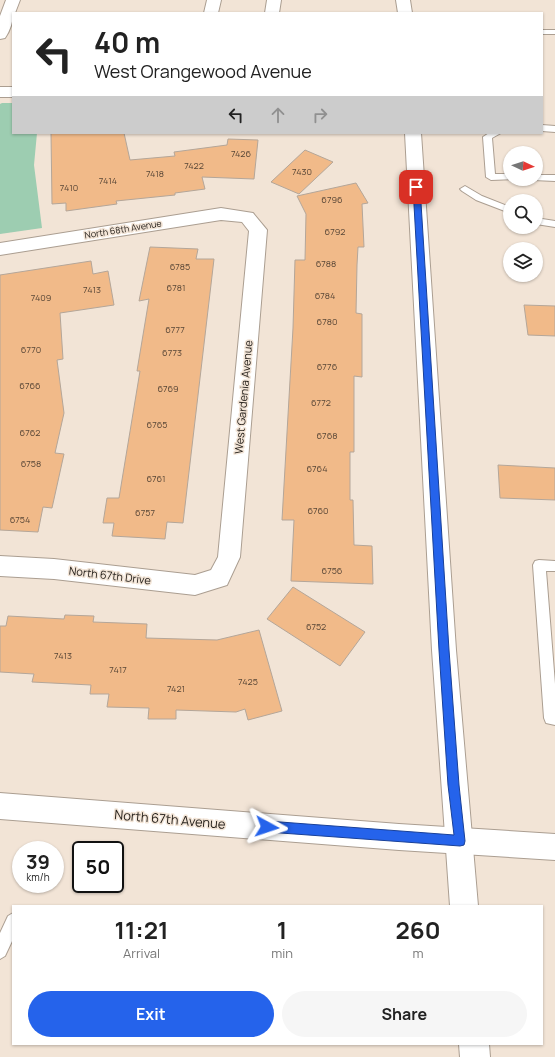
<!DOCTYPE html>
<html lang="en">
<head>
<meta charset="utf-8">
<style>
	:root { --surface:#fff; --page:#f6f6f6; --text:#222; --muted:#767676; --accent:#2563eb }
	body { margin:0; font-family:Manrope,sans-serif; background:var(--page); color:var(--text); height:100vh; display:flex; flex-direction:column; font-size:15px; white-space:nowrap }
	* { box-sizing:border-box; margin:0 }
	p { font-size:13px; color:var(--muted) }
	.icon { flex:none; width:22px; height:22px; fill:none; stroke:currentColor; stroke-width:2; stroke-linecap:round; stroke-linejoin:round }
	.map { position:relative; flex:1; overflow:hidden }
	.side { position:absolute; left:12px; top:905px; width:531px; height:140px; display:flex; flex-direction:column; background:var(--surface); border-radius:0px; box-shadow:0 1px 3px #0004 }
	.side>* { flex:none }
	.banner { position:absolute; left:12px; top:12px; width:531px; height:122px; border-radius:0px; box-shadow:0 1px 3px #0004; background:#fff; color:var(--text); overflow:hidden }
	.needle { width:26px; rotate:94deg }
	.fabs { position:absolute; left:503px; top:146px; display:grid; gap:8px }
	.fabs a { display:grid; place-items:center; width:40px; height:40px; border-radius:50%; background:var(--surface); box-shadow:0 1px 3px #0004; font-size:20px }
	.speed { position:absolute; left:12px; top:841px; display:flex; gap:8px; font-size:20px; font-weight:700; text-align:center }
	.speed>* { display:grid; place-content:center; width:52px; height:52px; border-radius:50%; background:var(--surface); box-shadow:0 1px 3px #0004; line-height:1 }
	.speed small { font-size:10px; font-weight:400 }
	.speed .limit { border:2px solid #111; border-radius:6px; background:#fff; color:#111 }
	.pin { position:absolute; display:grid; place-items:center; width:34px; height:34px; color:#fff; margin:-17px; border-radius:8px; box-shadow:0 2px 6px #0006 }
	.me { position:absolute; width:44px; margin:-22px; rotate:95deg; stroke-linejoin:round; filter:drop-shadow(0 0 3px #0008) }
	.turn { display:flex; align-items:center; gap:14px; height:84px; padding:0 16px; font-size:18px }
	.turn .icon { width:52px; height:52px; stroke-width:2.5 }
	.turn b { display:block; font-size:28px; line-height:34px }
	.lanes { display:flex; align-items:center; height:38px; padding:0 16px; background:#0003; justify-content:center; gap:20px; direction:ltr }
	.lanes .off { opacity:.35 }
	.eta { display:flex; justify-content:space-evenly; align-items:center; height:68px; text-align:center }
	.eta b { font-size:24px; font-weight:700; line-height:28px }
	.action { display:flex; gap:8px; margin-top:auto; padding:8px 16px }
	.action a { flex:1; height:46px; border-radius:24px; background:var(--accent); color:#fff; font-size:16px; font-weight:700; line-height:46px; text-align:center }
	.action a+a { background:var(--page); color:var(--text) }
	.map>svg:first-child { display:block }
	.green { fill:#9dcdb1 }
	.building { fill:#f1ba89; stroke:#b4a699 }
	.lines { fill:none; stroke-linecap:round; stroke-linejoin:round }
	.service-casing { stroke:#ab9e91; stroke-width:2 }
	.minor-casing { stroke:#ab9e91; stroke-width:2 }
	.tertiary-casing { stroke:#ab9e91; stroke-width:2 }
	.secondary-casing { stroke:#ab9e91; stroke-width:2 }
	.service { fill:#fff; fill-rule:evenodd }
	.minor { fill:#fff; fill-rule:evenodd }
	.tertiary { fill:#fff; fill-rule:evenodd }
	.secondary { fill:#fff; fill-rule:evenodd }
	.route { fill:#2563eb; stroke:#184099 }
	.labels { text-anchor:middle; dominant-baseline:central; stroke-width:3; stroke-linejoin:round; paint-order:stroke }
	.number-label { font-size:9px; fill:#594737 }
	.far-street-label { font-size:9px; fill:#26211c; stroke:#f2e4d6 }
	.street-label { font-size:11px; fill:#26211c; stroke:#f2e4d6 }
	.near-street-label { font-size:13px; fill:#26211c; stroke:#f2e4d6 }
</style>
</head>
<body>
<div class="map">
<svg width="555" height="1057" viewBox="0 0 555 1057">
	<rect width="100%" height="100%" fill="#f2e4d6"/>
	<polygon class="green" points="2,103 13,103 13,133 37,133 34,165 42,228 0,234 0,104"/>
	<g class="building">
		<polygon points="51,133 124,133 130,160 175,156 174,152 227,145 228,139 258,140 254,179 202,177 205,189 175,193 175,195 116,201 117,204 66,211 66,203 52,204"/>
		<polygon points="305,150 333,162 299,194 271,182"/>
		<polygon points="356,183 368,203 362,204 364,247 358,247 357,265 356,313 362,314 362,377 354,376 354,452 350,452 350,500 353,500 354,545 372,546 373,584 291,581 294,520 282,520 293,328 295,260 305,260 306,214 297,196"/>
		<polygon points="150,247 198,249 196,259 214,259 183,523 167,522 165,539 112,536 114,523 103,523 107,498 119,498 140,371 137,371 149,299 139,301"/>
		<polygon points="91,261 93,274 108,271 114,305 60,313 63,359 57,360 64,413 55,453 64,454 52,508 43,507 38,532 0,530 0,275"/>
		<polygon points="524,305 555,306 555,336 528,335"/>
		<polygon points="498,465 555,468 555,500 500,498"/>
		<polygon points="293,587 365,632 340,666 267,619"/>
		<polygon points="65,615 94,616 93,622 147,624 146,638 217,640 259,630 282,711 248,720 245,709 236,712 176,710 176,719 148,719 149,708 107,707 109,694 90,694 91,685 32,682 34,674 0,672 0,626 6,626 8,616 64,619"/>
	</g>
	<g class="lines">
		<defs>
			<g id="service">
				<rect x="542" y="30" width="13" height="4"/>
				<polygon points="542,125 555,126 555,132 542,131"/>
				<polygon points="489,133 501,133 492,138 495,174 510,174 510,179 513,179 491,180 486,177 483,137"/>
				<polygon points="536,175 555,175 555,181 533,180 536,179"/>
				<polygon points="465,186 482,196 510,207 510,213 476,200 462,191 460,189"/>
				<polygon points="536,218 555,221 555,227 536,224"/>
				<polygon points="539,560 555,561 555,571 546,571 555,684 555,725 546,723 544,718 533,565 535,561"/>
				<polygon points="13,913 13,939 5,956 0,959 0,933 8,916"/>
			</g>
			<g id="minor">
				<path d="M6,0h14l-5,13h-2c0,8 -3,18 -8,25l-5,1v-23z"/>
				<polygon points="207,0 221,0 218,13 204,13"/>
				<polygon points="267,0 281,0 279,13 265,13"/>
				<rect x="0" y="87" width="13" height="10"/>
				<polygon points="221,208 253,213 267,230 240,557 227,585 195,595 54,579 0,576 0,556 54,559 195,575 211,570 218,557 249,231 242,222 221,220 0,255 0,243"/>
			</g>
			<g id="tertiary">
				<polygon points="396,0 410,0 412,13 398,13"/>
				<polygon points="405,133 421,133 456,650 478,906 450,906 432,650"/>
				<polygon points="459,1044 489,1044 490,1057 460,1057"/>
			</g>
			<polygon id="secondary" points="0,793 399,824 555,834 555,860 399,850 0,819"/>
		</defs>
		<use href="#service" class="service-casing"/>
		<use href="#minor" class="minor-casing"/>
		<use href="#tertiary" class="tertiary-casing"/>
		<use href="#secondary" class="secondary-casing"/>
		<use href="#service" class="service"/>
		<use href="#minor" class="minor"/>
		<use href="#tertiary" class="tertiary"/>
		<use href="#secondary" class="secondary"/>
	</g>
	<polygon class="route" points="416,185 420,187 449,650 459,785 465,841 464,845 460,846 267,832 263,831 262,827 263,823 267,821 454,835 448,785 439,650 413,187"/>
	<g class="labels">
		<g class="number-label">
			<text x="241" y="153">7426</text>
			<text x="194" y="165">7422</text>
			<text x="302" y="171">7430</text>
			<text x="155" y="173">7418</text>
			<text x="108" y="180">7414</text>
			<text x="69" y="187">7410</text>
			<text x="332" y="199">6796</text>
			<text x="335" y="231">6792</text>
			<text x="326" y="263">6788</text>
			<text x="180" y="266">6785</text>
			<text x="176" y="287">6781</text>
			<text x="92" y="289">7413</text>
			<text x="325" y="295">6784</text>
			<text x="41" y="297">7409</text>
			<text x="327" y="321">6780</text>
			<text x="175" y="329">6777</text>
			<text x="31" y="349">6770</text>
			<text x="172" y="352">6773</text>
			<text x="327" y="366">6776</text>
			<text x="30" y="385">6766</text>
			<text x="168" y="388">6769</text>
			<text x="321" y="402">6772</text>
			<text x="157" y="424">6765</text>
			<text x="30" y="432">6762</text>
			<text x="327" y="435">6768</text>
			<text x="31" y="463">6758</text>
			<text x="317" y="468">6764</text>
			<text x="156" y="478">6761</text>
			<text x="318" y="510">6760</text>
			<text x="145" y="512">6757</text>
			<text x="20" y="519">6754</text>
			<text x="332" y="570">6756</text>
			<text x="316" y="626">6752</text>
			<text x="63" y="655">7413</text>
			<text x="118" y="669">7417</text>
			<text x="248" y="681">7425</text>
			<text x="176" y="688">7421</text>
		</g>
		<g class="far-street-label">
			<text transform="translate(123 229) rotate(-9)">North 68th Avenue</text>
		</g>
		<g class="street-label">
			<text transform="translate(243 397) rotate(-85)">West Gardenia Avenue</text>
			<text transform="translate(110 575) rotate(7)">North 67th Drive</text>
		</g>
		<g class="near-street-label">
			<text transform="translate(170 819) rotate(5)">North 67th Avenue</text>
		</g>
	</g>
</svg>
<div class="fabs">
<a><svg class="needle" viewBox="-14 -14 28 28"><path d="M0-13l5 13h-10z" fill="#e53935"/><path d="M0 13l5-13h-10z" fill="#767676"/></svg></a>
<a><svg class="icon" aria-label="search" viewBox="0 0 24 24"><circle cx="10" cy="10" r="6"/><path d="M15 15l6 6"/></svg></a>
<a><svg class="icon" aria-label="layers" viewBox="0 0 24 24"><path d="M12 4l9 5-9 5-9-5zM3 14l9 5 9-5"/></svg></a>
</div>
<div class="speed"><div>39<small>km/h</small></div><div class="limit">50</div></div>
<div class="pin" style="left:416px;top:187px;background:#d93025"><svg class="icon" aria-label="arrive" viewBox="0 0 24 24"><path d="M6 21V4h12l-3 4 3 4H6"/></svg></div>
<svg class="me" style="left:267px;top:827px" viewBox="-20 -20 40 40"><path d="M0-17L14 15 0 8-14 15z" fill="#2563eb" stroke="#fff" stroke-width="4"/></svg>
<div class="banner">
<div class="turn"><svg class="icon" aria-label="left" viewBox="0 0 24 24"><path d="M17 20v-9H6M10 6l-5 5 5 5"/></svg><div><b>40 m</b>West Orangewood Avenue</div></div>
<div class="lanes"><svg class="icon" aria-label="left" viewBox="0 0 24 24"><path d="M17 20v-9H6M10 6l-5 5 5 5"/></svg><svg class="icon off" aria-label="ahead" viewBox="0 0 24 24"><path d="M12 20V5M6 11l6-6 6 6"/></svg><svg class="icon off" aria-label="right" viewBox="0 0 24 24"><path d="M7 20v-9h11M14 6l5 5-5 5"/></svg></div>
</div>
<section class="side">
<div class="eta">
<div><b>11:21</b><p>Arrival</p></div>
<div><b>1</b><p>min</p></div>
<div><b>260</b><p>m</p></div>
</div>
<div class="action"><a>Exit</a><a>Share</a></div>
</section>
</div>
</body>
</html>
